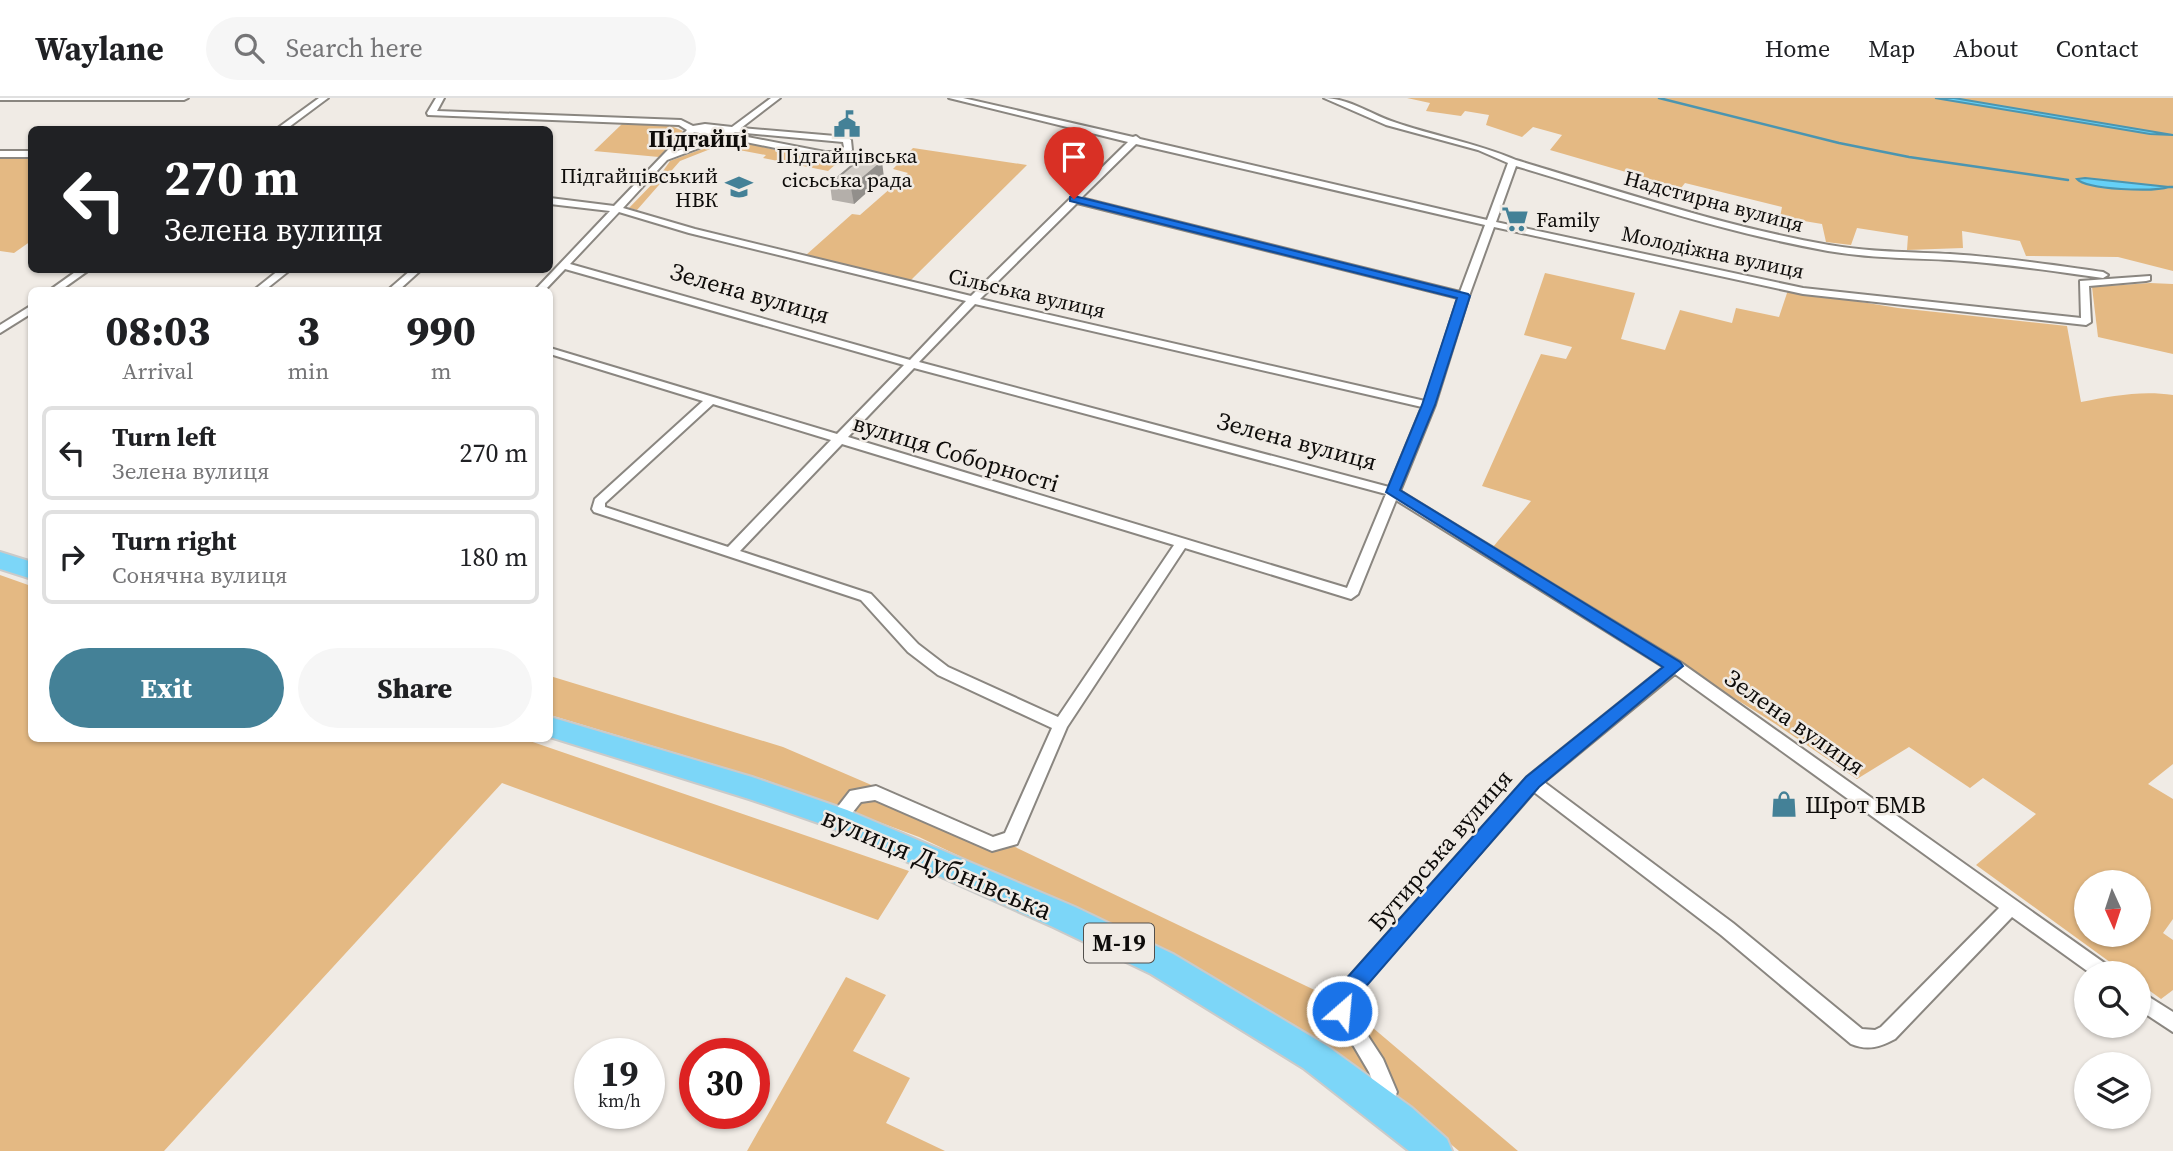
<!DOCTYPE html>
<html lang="en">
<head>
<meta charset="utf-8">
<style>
	:root { --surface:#fff; --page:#f6f6f6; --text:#202124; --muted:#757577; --line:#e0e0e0; --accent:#448197 }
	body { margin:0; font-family:"Source Serif 4",serif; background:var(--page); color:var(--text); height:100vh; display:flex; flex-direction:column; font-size:26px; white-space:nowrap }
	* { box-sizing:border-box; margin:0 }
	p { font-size:23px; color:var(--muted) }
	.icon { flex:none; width:38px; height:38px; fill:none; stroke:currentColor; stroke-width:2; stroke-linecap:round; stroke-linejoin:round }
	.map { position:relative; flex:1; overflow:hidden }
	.drawer { position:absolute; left:28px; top:189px; width:525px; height:455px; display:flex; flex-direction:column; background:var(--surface); border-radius:10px; box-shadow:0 2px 5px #0004 }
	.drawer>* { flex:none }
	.hud { position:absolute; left:28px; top:28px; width:525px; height:147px; border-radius:10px; box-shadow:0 2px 5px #0004; background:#202124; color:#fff; overflow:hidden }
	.needle { width:46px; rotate:177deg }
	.controls { position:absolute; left:2074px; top:772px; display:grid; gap:14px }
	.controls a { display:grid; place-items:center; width:77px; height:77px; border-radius:50%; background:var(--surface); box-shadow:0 2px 5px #0004; font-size:35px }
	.speed { position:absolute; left:574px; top:940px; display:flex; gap:14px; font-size:35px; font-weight:700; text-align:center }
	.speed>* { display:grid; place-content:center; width:91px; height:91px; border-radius:50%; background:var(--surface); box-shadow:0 2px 5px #0004; line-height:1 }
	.speed small { font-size:18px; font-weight:400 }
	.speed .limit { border:10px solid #d22; background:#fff; color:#111 }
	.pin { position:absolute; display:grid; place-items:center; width:60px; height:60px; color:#fff; margin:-72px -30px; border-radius:50% 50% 50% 0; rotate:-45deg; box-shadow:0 0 7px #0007 }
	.pin .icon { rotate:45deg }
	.me { position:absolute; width:77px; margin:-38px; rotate:27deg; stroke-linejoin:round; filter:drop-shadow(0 0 5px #0008) }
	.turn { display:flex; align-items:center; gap:24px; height:147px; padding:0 21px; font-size:32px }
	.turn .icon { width:91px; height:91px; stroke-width:2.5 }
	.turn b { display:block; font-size:49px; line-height:60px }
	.eta { display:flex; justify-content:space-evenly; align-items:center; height:119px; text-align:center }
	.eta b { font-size:42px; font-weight:800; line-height:49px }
	.button { display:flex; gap:14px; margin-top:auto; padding:14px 21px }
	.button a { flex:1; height:80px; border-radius:42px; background:var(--accent); color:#fff; font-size:28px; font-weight:800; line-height:80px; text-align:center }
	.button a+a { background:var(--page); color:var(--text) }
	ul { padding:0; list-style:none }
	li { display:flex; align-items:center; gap:21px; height:94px; margin:0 14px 10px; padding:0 7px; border:4px solid var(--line); border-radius:10px }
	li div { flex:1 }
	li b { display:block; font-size:26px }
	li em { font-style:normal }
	header { display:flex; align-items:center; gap:42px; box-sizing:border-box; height:98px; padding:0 35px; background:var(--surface); border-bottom:2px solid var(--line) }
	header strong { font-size:33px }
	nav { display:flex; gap:38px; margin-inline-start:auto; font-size:24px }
	.search { width:490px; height:63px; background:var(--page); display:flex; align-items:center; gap:18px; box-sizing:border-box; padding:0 24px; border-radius:38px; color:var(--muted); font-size:26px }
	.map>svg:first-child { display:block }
	.green { fill:#e4b983; fill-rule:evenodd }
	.water { fill:#65d0f7; stroke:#4b95b0; stroke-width:2 }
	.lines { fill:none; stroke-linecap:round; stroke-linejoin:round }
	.stream { stroke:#4b95b0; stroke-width:2.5 }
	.street-casing { stroke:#8a8680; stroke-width:4 }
	.highway-casing { stroke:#cacac9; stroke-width:4 }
	.street { fill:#fff; fill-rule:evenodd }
	.highway { fill:#7cd6f8; fill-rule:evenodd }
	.wall { fill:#b4afaa }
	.shaded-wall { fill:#928f8b }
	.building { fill:#d1ccc6; stroke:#928f8b; stroke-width:2 }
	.route { fill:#1a73e8; stroke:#114b97; stroke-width:2 }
	.labels { text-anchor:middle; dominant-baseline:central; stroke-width:5; stroke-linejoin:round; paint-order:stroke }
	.far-poi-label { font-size:21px; fill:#0e0c0a; stroke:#f0ebe5 }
	.far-street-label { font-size:21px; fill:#0e0c0a; stroke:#f0ebe5 }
	.far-quarter-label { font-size:23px; font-weight:bold; fill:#0e0c0a; stroke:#f0ebe5 }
	.shield { fill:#f0ebe5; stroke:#524f4c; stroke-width:2 }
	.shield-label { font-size:23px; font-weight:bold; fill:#0e0c0a }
	.street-label { font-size:24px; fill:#0e0c0a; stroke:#f0ebe5 }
	.poi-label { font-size:24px; fill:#0e0c0a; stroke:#f0ebe5; text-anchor:start }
	.near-street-label { font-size:28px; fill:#0e0c0a; stroke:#f0ebe5 }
</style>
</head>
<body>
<header>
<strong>Waylane</strong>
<div class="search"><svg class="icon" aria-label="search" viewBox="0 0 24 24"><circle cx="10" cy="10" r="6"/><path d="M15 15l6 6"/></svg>Search here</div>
<nav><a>Home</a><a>Map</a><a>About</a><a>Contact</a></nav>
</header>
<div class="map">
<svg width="2173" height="1053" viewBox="0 0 2173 1053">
	<rect width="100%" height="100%" fill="#f0ebe5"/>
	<g class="green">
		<polygon points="1407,0 2173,0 2173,173 2118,159 2026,158 2020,143 1962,133 1963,150 1907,152 1908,138 1857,130 1851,147 1826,144 1822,126 1780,119 1782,109 1685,85 1681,90 1550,52 1562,37 1533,29 1522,39 1486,27 1489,17 1465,13 1461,18 1426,13 1430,5"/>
		<polygon points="622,26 671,28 683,33 659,59 594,53"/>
		<polygon points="729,41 836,66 828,73 763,60 766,57 718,48 680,63 637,112 629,110 659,79 670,63"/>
		<polygon points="913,50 1027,67 910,183 806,157 852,116 860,117 908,75 893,71"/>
		<polygon points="31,59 31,143 14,155 0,153 0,60"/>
		<path d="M1545,175l90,20 -14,46 44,11 15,-40 52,13 4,-15 43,9 9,-27 110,18 169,18 14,76c30,-6 61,-12 92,-7v369l-25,20 25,15v120l-10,14 10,7v50l-12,9 -22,-16 -1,-10h-13l-149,-108 60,-51 -53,-36 -13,10 -61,-41 -52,32 -83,-56 -281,-176 38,-46 -49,-15 59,-132 25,5 6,-12 -48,-12zM2086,784h52v52h-52z"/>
		<polygon points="2150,185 2173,186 2173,256 2098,239 2092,189"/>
		<polygon points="0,477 31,488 32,640 524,641 909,773 878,822 502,685 164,1053 0,1053"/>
		<polygon points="550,578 783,649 1011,747 1346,907 1518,1053 1459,1053 1370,979 1171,858 919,739 763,681 550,617"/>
		<polygon points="846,879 886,897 853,953 910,980 886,1025 945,1053 747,1053"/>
	</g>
	<g class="water">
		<polygon points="1935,0 1954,0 2173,37 2150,36"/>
		<path d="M2085,80l84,9c-15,5 -82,3 -92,-8z"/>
	</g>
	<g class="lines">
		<g class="stream">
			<polyline points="1659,0 1839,45 1909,59 2068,82"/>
			<polyline points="2169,89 2173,89"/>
		</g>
		<defs>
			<g id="street">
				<polygon points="0,0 188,0 184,2 0,2"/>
				<polygon points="319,0 328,0 285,32 275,32"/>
				<path d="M436,0h8l-7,13 244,9 12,6 12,-2 27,3 39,-29h9l-39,30 106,9 4,3 1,10 -8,7 -19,1 -99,-20 -59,22 -44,48 72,21 276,67 157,-154 -179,-44h14l170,39 3,-1 4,3 347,81 21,-57 -30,-13 -92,-25 -62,-27c23,0 45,15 67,23 42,15 83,21 125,39 104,31 206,66 313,85 40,7 80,7 121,9 51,3 102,11 153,18l5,3 -5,3c-51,-7 -102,-15 -153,-18 -41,-2 -81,-2 -122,-9 -106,-19 -208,-54 -312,-85l-20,56 307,66 278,30 -1,-37 70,-5v4l-4,1 -57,5 2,36 -5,3 -283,-31 -309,-67 -25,69 -34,109 -35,86 280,171 430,305 3,6h-23l-78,-56 -117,122c-15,8 -27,12 -44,5l-130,-109 -187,-143 -181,206 -2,12 32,49 14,33 -8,20 -7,3 -7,-3 -3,-7 5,-13 -8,-20 -36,-61 6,-23 188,-211 137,-110 -268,-167 -38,94 -7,5 -166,-51 -118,179 -50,117 -25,7 -117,-51 -14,2c-8,9 -16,25 -30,21l-2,-5 21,-27 26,-5 117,51 12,-4 47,-105 -114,-53 -30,-23 -47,-52 -267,-88 -2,-3 3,-10 108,-98 -153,-47v-6l287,86 67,-69 -339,-96 -20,21h-10l75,-79 -60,-7v-6l64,8 73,-76 -8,-5 -251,-10 -1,-2zM694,34l21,4 -40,16zM735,34l108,10 1,5 -5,5h-14l-93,-18zM1136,46l349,81 -25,67 -379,-94zM1077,105l381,95 -33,103 -445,-102zM619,114l70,21 277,68 -56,59 -340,-96zM975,206l447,103 -33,80 -470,-125zM914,270l472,126 -39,94 -499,-151zM713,306l118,36 -103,107 -123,-40v-4zM842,346l332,101 -116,172 -110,-50 -30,-23 -47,-50 -131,-43zM1675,576l324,234 -118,119 -6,3 -13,-1 -129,-106 -189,-141z"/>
				<rect x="0" y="53" width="32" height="6"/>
				<polygon points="78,172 89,172 61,192 50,192"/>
				<polygon points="279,172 290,172 265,192 254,192"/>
				<polygon points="411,172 421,172 399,192 388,192"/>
				<polygon points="32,207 32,215 0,235 0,227"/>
				<polygon points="2138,892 2173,914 2173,934 2138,911"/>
			</g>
			<g id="highway">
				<polygon points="0,454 32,464 32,481 0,471"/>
				<polygon points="550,619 752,679 847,712 1075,809 1173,856 1327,948 1411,1009 1447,1041 1452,1053 1409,1053 1303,970 1151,876 1053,829 827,728 749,701 550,639"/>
			</g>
		</defs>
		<use href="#street" class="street-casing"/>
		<use href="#highway" class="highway-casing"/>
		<use href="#street" class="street"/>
		<use href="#highway" class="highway"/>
	</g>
	<polygon class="wall" points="884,79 854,106 832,102 830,86"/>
	<polygon class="shaded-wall" points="882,64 884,79 854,106 851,90"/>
	<polygon class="building" points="862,59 882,64 851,90 830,86"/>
	<polygon class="route" points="1074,98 1468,196 1470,198 1435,307 1400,392 1680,564 1683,568 1539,689 1355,901 1349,920 1342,923 1335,920 1332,913 1338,890 1526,679 1663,569 1386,394 1422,307 1457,200 1070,103 1070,99"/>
	<defs>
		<symbol id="civic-bare" viewBox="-9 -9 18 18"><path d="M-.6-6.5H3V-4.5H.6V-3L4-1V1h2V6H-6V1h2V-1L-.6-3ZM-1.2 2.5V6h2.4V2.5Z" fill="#448197" stroke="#f0ebe5" stroke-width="2.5" paint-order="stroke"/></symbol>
		<symbol id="school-bare" viewBox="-9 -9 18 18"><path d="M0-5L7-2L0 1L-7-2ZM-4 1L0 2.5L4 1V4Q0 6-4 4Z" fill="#448197" stroke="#f0ebe5" stroke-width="2.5" paint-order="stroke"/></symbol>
		<symbol id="supermarket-bare" viewBox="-9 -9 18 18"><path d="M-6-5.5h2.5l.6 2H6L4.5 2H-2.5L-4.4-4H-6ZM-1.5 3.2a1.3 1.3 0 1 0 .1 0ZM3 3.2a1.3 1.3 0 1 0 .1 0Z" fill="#448197" stroke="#f0ebe5" stroke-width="2.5" paint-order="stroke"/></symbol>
		<symbol id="shop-bare" viewBox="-9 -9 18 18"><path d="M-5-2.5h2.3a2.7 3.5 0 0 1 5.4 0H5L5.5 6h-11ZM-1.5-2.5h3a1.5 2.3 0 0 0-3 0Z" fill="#448197" stroke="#f0ebe5" stroke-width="2.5" paint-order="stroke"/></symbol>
	</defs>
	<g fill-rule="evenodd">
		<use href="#civic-bare" x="828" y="7" width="38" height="38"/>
		<use href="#school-bare" x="720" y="70" width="38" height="38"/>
		<use href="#supermarket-bare" x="1496" y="102" width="38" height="38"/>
		<use href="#shop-bare" x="1765" y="687" width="38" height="38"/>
	</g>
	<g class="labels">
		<g class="far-poi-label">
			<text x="847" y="57">Підгайцівська<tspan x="847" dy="24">сісьська рада</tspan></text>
			<text x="718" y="77" text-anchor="end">Підгайцівський<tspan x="718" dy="24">НВК</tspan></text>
			<text x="1536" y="121" text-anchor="start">Family</text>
		</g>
		<g class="far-street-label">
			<text transform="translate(1714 103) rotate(15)">Надстирна вулиця</text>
			<text transform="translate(1713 154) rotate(12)">Молодіжна вулиця</text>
			<text transform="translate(1027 195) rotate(13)">Сільська вулиця</text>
		</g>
		<g class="far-quarter-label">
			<text x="698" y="41">Підгайці</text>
		</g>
		<rect class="shield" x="1084" y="825.5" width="70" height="39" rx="5"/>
		<g class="shield-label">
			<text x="1119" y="845">М-19</text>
		</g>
		<g class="street-label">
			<text transform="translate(750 195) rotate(16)">Зелена вулиця</text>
			<text transform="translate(1297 343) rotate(15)">Зелена вулиця</text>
			<text transform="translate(956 355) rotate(17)">вулиця Соборності</text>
			<text transform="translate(1795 624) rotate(35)">Зелена вулиця</text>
			<text transform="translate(1440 752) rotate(-49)">Бутирська вулиця</text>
		</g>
		<g class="poi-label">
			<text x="1805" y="706">Шрот БМВ</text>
		</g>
		<g class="near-street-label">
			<text transform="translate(937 765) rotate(23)">вулиця Дубнівська</text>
		</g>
	</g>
</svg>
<div class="controls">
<a><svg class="needle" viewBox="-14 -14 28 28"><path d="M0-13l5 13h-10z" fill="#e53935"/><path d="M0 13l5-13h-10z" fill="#757577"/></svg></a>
<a><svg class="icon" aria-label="search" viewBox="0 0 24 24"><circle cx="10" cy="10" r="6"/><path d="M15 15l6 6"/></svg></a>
<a><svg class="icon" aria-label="layers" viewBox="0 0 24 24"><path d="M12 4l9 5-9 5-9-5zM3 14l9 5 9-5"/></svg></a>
</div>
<div class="speed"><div>19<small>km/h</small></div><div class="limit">30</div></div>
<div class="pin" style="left:1074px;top:101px;background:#d93025"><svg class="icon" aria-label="arrive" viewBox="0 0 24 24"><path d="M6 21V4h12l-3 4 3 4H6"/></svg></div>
<svg class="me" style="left:1342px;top:913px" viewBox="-20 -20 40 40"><circle r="17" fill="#1a73e8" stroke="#fff" stroke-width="3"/><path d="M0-11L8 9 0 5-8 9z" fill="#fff"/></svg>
<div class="hud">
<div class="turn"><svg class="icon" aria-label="left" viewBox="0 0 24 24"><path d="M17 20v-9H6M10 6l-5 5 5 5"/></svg><div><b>270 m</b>Зелена вулиця</div></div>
</div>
<section class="drawer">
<div class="eta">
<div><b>08:03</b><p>Arrival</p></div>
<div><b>3</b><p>min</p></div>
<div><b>990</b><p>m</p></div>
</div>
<ul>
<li><svg class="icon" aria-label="left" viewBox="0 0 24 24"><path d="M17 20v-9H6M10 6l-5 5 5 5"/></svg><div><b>Turn left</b><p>Зелена вулиця</p></div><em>270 m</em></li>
<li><svg class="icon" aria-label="right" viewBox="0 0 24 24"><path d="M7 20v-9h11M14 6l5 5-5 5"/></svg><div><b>Turn right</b><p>Сонячна вулиця</p></div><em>180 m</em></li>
</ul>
<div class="button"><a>Exit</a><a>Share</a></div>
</section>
</div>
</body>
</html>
